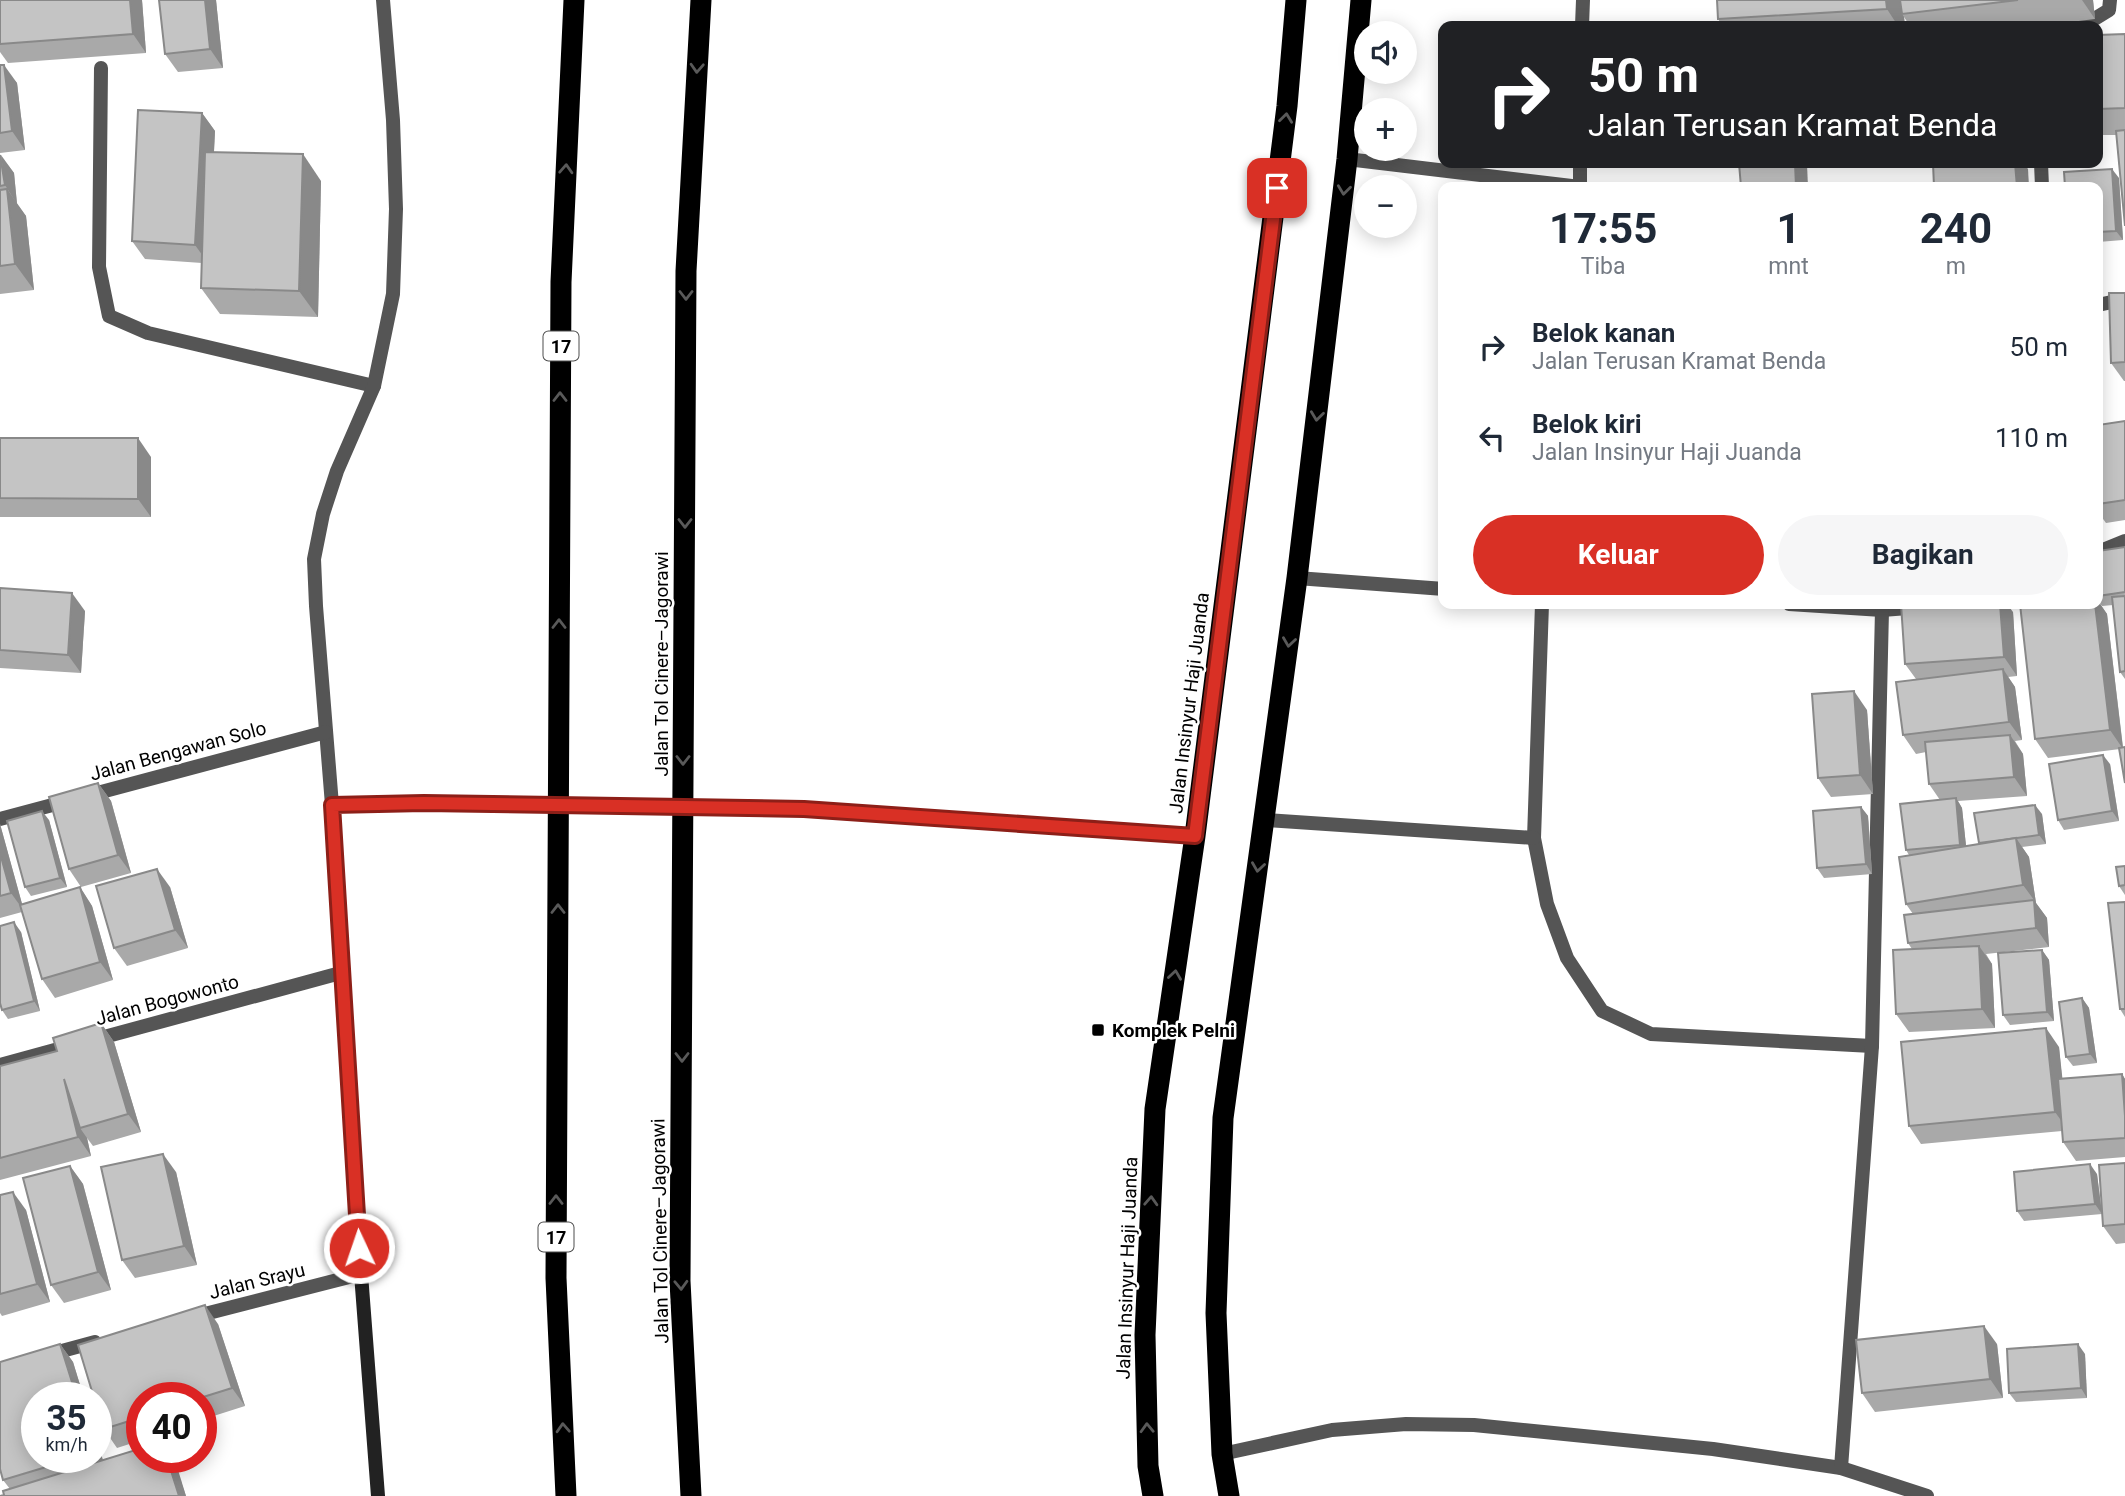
<!DOCTYPE html>
<html lang="id">
<head>
<meta charset="utf-8">
<style>
	:root { --surface:#fff; --page:#f6f6f7; --text:#1f2937; --muted:#747a83; --accent:#d93025 }
	body { margin:0; font-family:Roboto,sans-serif; background:var(--page); color:var(--text); height:100vh; display:flex; flex-direction:column; font-size:26px; white-space:nowrap }
	* { box-sizing:border-box; margin:0 }
	p { font-size:23px; color:var(--muted) }
	.icon { flex:none; width:38px; height:38px; fill:none; stroke:currentColor; stroke-width:2; stroke-linecap:round; stroke-linejoin:round }
	.map { position:relative; flex:1; overflow:hidden }
	.sheet { position:absolute; left:1438px; top:182px; width:665px; height:427px; display:flex; flex-direction:column; background:var(--surface); border-radius:14px; box-shadow:0 4px 18px #0003 }
	.sheet>* { flex:none }
	.top-card { position:absolute; left:1438px; top:21px; width:665px; height:147px; border-radius:14px; box-shadow:0 4px 18px #0003; background:#202124; color:#fff; overflow:hidden }
	.buttons { position:absolute; left:1354px; top:21px; display:grid; gap:14px }
	.buttons a { display:grid; place-items:center; width:63px; height:63px; border-radius:50%; background:var(--surface); box-shadow:0 4px 18px #0003; font-size:35px }
	.speed { position:absolute; left:21px; top:1382px; display:flex; gap:14px; font-size:35px; font-weight:700; text-align:center }
	.speed>* { display:grid; place-content:center; width:91px; height:91px; border-radius:50%; background:var(--surface); box-shadow:0 4px 18px #0003; line-height:1 }
	.speed small { font-size:18px; font-weight:400 }
	.speed .limit { border:10px solid #d22; background:#fff; color:#111 }
	.pin { position:absolute; display:grid; place-items:center; width:60px; height:60px; color:#fff; margin:-30px; border-radius:14px; box-shadow:0 4px 10px #0006 }
	.me { position:absolute; width:77px; margin:-38px; rotate:357deg; stroke-linejoin:round; filter:drop-shadow(0 0 5px #0008) }
	.turn { display:flex; align-items:center; gap:24px; height:147px; padding:0 35px; font-size:32px }
	.turn .icon { width:91px; height:91px; stroke-width:2.5 }
	.turn b { display:block; font-size:49px; line-height:60px }
	.eta { display:flex; justify-content:space-evenly; align-items:center; height:119px; text-align:center }
	.eta b { font-size:42px; font-weight:700; line-height:49px }
	.button { display:flex; gap:14px; margin-top:auto; padding:14px 35px }
	.button a { flex:1; height:80px; border-radius:42px; background:var(--accent); color:#fff; font-size:28px; font-weight:700; line-height:80px; text-align:center }
	.button a+a { background:var(--page); color:var(--text) }
	ul { padding:0; list-style:none }
	li { display:flex; align-items:center; gap:21px; height:91px; padding:0 35px }
	li div { flex:1 }
	li b { display:block; font-size:26px }
	li em { font-style:normal }
	.map>svg:first-child { display:block }
	.lines { fill:none; stroke-linecap:round; stroke-linejoin:round }
	.street { stroke:#555; stroke-width:14 }
	.secondary { stroke:#222; stroke-width:14 }
	.highway { stroke:#000; stroke-width:21 }
	.wall { fill:#a9a9a9 }
	.shaded-wall { fill:#898989 }
	.building { fill:#c4c4c4; stroke:#898989; stroke-width:2 }
	.oneway { stroke:#595959 }
	.route-casing { stroke:#8d1f18; stroke-width:18 }
	.route { stroke:#d93025; stroke-width:12 }
	.poi-dot { fill:#000; stroke:#fff; stroke-width:2.5 }
	.labels { text-anchor:middle; dominant-baseline:central; stroke-width:5; stroke-linejoin:round; paint-order:stroke }
	.shield { fill:#fff; stroke:#4c4c4c; stroke-width:2 }
	.shield-label { font-size:18px; font-weight:bold; fill:#000 }
	.street-label { font-size:19px; fill:#000; stroke:#fff }
	.poi-label { font-size:19px; font-weight:bold; fill:#000; stroke:#fff; text-anchor:start }
</style>
</head>
<body>
<div class="map">
<svg width="2125" height="1496" viewBox="0 0 2125 1496">
	<rect width="100%" height="100%" fill="#fff"/>
	<g class="lines">
		<g class="street">
			<polyline points="1582,26 1583,0"/>
			<polyline points="2083,26 2109,10 2110,0"/>
			<polyline points="101,68 99,267 109,316 148,333 374,386"/>
			<polyline points="1347,159 1580,187"/>
			<polyline points="2041,163 2042,187"/>
			<polyline points="1580,187 1580,163"/>
			<polyline points="2098,305 2125,299"/>
			<polyline points="2098,552 2125,541"/>
			<polyline points="1297,578 1444,589"/>
			<polyline points="1542,604 1534,838 1547,904 1567,958 1602,1011 1651,1034 1872,1046"/>
			<polyline points="1789,604 1882,610 1921,607"/>
			<polyline points="332,805 316,606 314,559 323,514 337,471 374,386 393,294 396,209 393,120 383,0"/>
			<polyline points="0,819 326,732"/>
			<polyline points="1265,820 1534,838"/>
			<polyline points="93,1040 344,972"/>
			<polyline points="0,1065 73,1045"/>
			<polyline points="193,1317 361,1274"/>
			<polyline points="47,1355 95,1342"/>
			<polyline points="1222,1454 1332,1430 1406,1424 1474,1425 1713,1449 1841,1468 1927,1496"/>
			<polyline points="1841,1468 1872,1046 1882,610"/>
		</g>
		<polyline class="secondary" points="378,1496 361,1274 332,805 424,803 804,809 1195,836"/>
		<g class="highway">
			<polyline points="566,1496 556,1278 561,282 574,0"/>
			<polyline points="691,1496 680,1281 686,271 701,0"/>
			<polyline points="1153,1496 1148,1466 1145,1335 1155,1109 1195,836 1287,106 1296,0"/>
			<polyline points="1229,1496 1222,1454 1216,1313 1223,1118 1297,578 1347,159 1361,0"/>
		</g>
	</g>
	<g class="wall">
		<polygon points="0,0 142,0 146,53 8,63 0,52"/>
		<polygon points="159,0 216,0 223,68 178,72 165,54"/>
		<polygon points="1717,0 2093,0 2095,19 2038,26 1910,26 1904,17 1905,26 1723,26 1718,19"/>
		<polygon points="2125,34 2125,226 2116,135 2098,135 2098,35"/>
		<polygon points="0,65 17,83 25,150 0,153"/>
		<polygon points="202,113 215,131 214,152 321,181 318,317 220,314 201,288 202,263 145,259 132,241"/>
		<polygon points="0,155 14,173 17,204 26,216 34,290 0,294"/>
		<polygon points="2119,178 2123,240 2098,242 2098,187"/>
		<polygon points="2125,293 2125,381 2124,381 2111,363"/>
		<polygon points="2125,421 2125,520 2106,523 2098,512 2098,425"/>
		<polygon points="0,438 151,457 151,517 0,517"/>
		<polygon points="2125,547 2125,679 2120,672 2113,605 2102,606 2098,601 2098,551"/>
		<polygon points="0,588 85,611 81,673 0,668"/>
		<polygon points="2098,601 2107,614 2123,747 2120,749 2048,758 2035,739 2098,604"/>
		<polygon points="2013,612 2017,676 2008,677 2015,687 2022,740 2015,741 2023,754 2027,796 1958,801 1962,808 1966,846 1980,844 1979,843 2042,814 2046,844 2022,847 2029,857 2036,903 2047,918 2049,947 1986,954 1992,964 1995,1028 1909,1032 1896,1014 1912,949 1908,943 1913,914 1906,904 1909,855 1906,850 1940,800 1929,784 1926,752 1916,754 1903,735 1916,679 1905,664"/>
		<polygon points="1867,710 1873,794 1831,797 1818,778"/>
		<polygon points="2110,764 2119,821 2064,830 2058,820"/>
		<polygon points="98,783 111,801 131,873 81,887 69,869"/>
		<polygon points="1861,807 1868,816 1872,874 1824,878 1817,868"/>
		<polygon points="49,820 67,887 31,896 25,887"/>
		<polygon points="0,824 22,904 80,887 92,906 113,980 55,998 42,979 22,912 0,918"/>
		<polygon points="2125,866 2125,895 2119,886"/>
		<polygon points="170,887 188,948 127,966 114,948"/>
		<polygon points="2125,902 2125,1017 2120,1009"/>
		<polygon points="21,932 40,1011 8,1019 2,1010"/>
		<polygon points="2042,950 2049,960 2054,1021 2010,1025 2003,1015"/>
		<polygon points="2082,998 2089,1008 2097,1063 2073,1066 2066,1057"/>
		<polygon points="101,1023 114,1042 141,1132 93,1146 87,1138 91,1156 0,1180 0,1066 57,1051"/>
		<polygon points="2059,1047 2062,1079 2122,1074 2125,1079 2125,1157 2076,1161 2063,1142 2062,1131 1921,1144 1909,1126"/>
		<polygon points="2125,1163 2125,1243 2116,1244 2103,1226"/>
		<polygon points="70,1166 83,1184 111,1290 64,1303 51,1285"/>
		<polygon points="176,1172 197,1265 135,1278 122,1260"/>
		<polygon points="2097,1174 2102,1214 2024,1221 2017,1211"/>
		<polygon points="0,1195 26,1210 50,1302 2,1316 0,1313"/>
		<polygon points="218,1324 245,1406 201,1420 201,1398 142,1398 142,1440 117,1448 104,1429"/>
		<polygon points="60,1344 73,1362 84,1398 37,1398 37,1458 96,1458 96,1438 103,1460 142,1448 142,1458 173,1458 186,1496 0,1496 4,1495 3,1491 10,1489 3,1480 0,1469 0,1362"/>
		<polygon points="1997,1344 2003,1398 1875,1412 1862,1393"/>
		<polygon points="2085,1354 2087,1398 2016,1402 2009,1393"/>
	</g>
	<g class="shaded-wall">
		<polygon points="130,0 142,0 146,53 133,34"/>
		<polygon points="205,0 216,0 223,68 210,49"/>
		<polygon points="1886,0 1903,0 1902,14 1904,17 1905,26 1898,26 1887,9"/>
		<polygon points="2082,0 2093,0 2095,19"/>
		<polygon points="4,65 17,83 25,150 12,131"/>
		<polygon points="202,113 215,131 208,263 195,245"/>
		<polygon points="303,154 321,181 318,317 299,291"/>
		<polygon points="1,155 14,173 17,204 5,185"/>
		<polygon points="1795,163 1807,164 1808,187 1796,187"/>
		<polygon points="2015,163 2023,163 2028,169 2029,187 2017,187"/>
		<polygon points="2112,169 2119,178 2123,240 2116,231"/>
		<polygon points="7,189 26,216 34,290 15,264"/>
		<polygon points="138,438 151,457 151,517 138,499"/>
		<polygon points="72,593 85,611 81,673 68,655"/>
		<polygon points="2098,601 2107,614 2123,749 2110,730 2095,604 2098,604"/>
		<polygon points="2000,604 2007,604 2013,612 2017,676 2004,657"/>
		<polygon points="2003,669 2015,687 2022,740 2009,722"/>
		<polygon points="1854,691 1867,710 1873,794 1860,775"/>
		<polygon points="2010,735 2023,754 2027,796 2014,777"/>
		<polygon points="2103,755 2110,764 2119,821 2112,811"/>
		<polygon points="98,783 111,801 131,873 118,855"/>
		<polygon points="1956,798 1962,808 1967,855 1960,845"/>
		<polygon points="2035,805 2042,814 2046,844 2039,835"/>
		<polygon points="1861,807 1868,816 1872,874 1866,864"/>
		<polygon points="42,811 49,820 67,887 60,878"/>
		<polygon points="0,824 24,911 11,893 0,853"/>
		<polygon points="2016,838 2029,857 2036,903 2047,918 2049,947 2036,928 2034,900 2023,885"/>
		<polygon points="157,869 170,887 188,948 175,930"/>
		<polygon points="80,887 92,906 113,980 100,962"/>
		<polygon points="14,922 21,932 40,1011 34,1001"/>
		<polygon points="1979,946 1992,964 1995,1028 1982,1009"/>
		<polygon points="2042,950 2049,960 2054,1021 2047,1012"/>
		<polygon points="2082,998 2089,1008 2097,1063 2090,1054"/>
		<polygon points="101,1023 114,1042 141,1132 128,1114"/>
		<polygon points="2046,1028 2059,1047 2068,1130 2055,1112"/>
		<polygon points="2122,1074 2125,1079 2125,1116"/>
		<polygon points="64,1079 80,1128 87,1138 91,1156 78,1137"/>
		<polygon points="163,1154 176,1172 197,1265 184,1246"/>
		<polygon points="2090,1164 2097,1174 2102,1214 2095,1204"/>
		<polygon points="70,1166 83,1184 111,1290 98,1272"/>
		<polygon points="13,1192 26,1210 50,1302 37,1284"/>
		<polygon points="205,1305 218,1324 245,1406 232,1388"/>
		<polygon points="1984,1326 1997,1344 2003,1398 1990,1379"/>
		<polygon points="60,1344 73,1362 84,1398 77,1398"/>
		<polygon points="2078,1344 2085,1354 2087,1398 2081,1388"/>
		<polygon points="96,1438 106,1471 96,1457"/>
		<polygon points="167,1458 173,1458 175,1460 186,1496 179,1496"/>
	</g>
	<g class="building">
		<polygon points="0,0 130,0 133,34 0,44"/>
		<polygon points="159,0 205,0 210,49 165,54"/>
		<polygon points="1717,0 1886,0 1887,9 1718,19"/>
		<polygon points="1900,0 2018,0 1902,14"/>
		<polygon points="2125,34 2125,108 2098,109 2098,35"/>
		<polygon points="0,65 4,65 12,131 0,133"/>
		<polygon points="138,110 202,113 195,245 132,241"/>
		<polygon points="2125,130 2125,226 2116,131"/>
		<polygon points="205,152 303,154 299,291 201,288"/>
		<polygon points="0,155 5,185 0,186"/>
		<polygon points="1739,163 1795,163 1796,187 1741,187"/>
		<polygon points="1933,163 2015,163 2017,187 1934,187"/>
		<polygon points="2112,169 2116,231 2098,232 2098,187 2065,187 2064,172"/>
		<polygon points="7,189 15,264 0,266 0,190"/>
		<polygon points="2109,293 2125,293 2125,362 2111,363"/>
		<polygon points="2125,421 2125,500 2098,504 2098,425"/>
		<polygon points="0,438 138,438 138,499 0,498"/>
		<polygon points="2125,547 2125,592 2098,596 2098,551"/>
		<polygon points="0,588 72,593 68,655 0,650"/>
		<polygon points="2125,596 2125,671 2120,672 2112,597"/>
		<polygon points="1901,604 2000,604 2004,657 1905,664"/>
		<polygon points="2020,604 2095,604 2110,730 2035,739"/>
		<polygon points="2003,669 2009,722 1903,735 1896,682"/>
		<polygon points="1854,691 1860,775 1818,778 1812,694"/>
		<polygon points="2010,735 2014,777 1929,784 1925,742"/>
		<polygon points="2125,747 2125,783 2119,748"/>
		<polygon points="2103,755 2112,811 2058,820 2049,764"/>
		<polygon points="98,783 118,855 69,869 49,797"/>
		<polygon points="1956,798 1960,845 1906,850 1900,804"/>
		<polygon points="2035,805 2039,835 1979,843 1974,813"/>
		<polygon points="1861,807 1866,864 1817,868 1813,811"/>
		<polygon points="42,811 60,878 25,887 7,821"/>
		<polygon points="2016,838 2023,885 1906,904 1899,857"/>
		<polygon points="0,853 11,893 0,896"/>
		<polygon points="2125,866 2125,885 2119,886 2116,867"/>
		<polygon points="157,869 175,930 114,948 96,886"/>
		<polygon points="80,887 100,962 42,979 20,905"/>
		<polygon points="2034,900 2036,928 1908,943 1904,915"/>
		<polygon points="2125,902 2125,1009 2120,1009 2108,903"/>
		<polygon points="14,922 34,1001 2,1010 0,1003 0,926"/>
		<polygon points="1979,946 1982,1009 1896,1014 1893,950"/>
		<polygon points="2042,950 2047,1012 2003,1015 1998,953"/>
		<polygon points="2082,998 2090,1054 2066,1057 2059,1002"/>
		<polygon points="101,1023 128,1114 80,1128 64,1079 78,1137 0,1158 0,1066 57,1051 53,1038"/>
		<polygon points="2046,1028 2055,1112 1909,1126 1901,1042"/>
		<polygon points="2122,1074 2125,1116 2125,1138 2063,1142 2058,1079"/>
		<polygon points="163,1154 184,1246 122,1260 101,1167"/>
		<polygon points="2125,1163 2125,1224 2103,1226 2099,1165"/>
		<polygon points="2090,1164 2095,1204 2017,1211 2014,1172"/>
		<polygon points="70,1166 98,1272 51,1285 23,1178"/>
		<polygon points="13,1192 37,1284 0,1294 0,1195"/>
		<polygon points="205,1305 232,1388 200,1398 142,1398 142,1417 104,1429 96,1404 96,1398 94,1398 78,1345"/>
		<polygon points="1984,1326 1990,1379 1862,1393 1856,1340"/>
		<polygon points="60,1344 77,1398 37,1398 37,1458 76,1458 3,1480 0,1469 0,1362"/>
		<polygon points="2078,1344 2081,1388 2009,1393 2007,1349"/>
		<polygon points="142,1448 142,1458 167,1458 179,1496 0,1496 4,1495 3,1491"/>
	</g>
	<defs><path id="oneway-chevron" d="M-2-3.5L2.5 0L-2 3.5" fill="none" stroke-width="1.6" stroke-linecap="round" stroke-linejoin="round" transform="scale(1.75)"/></defs>
	<g class="oneway">
		<use href="#oneway-chevron" transform="translate(697 68) rotate(93)"/>
		<use href="#oneway-chevron" transform="translate(1286 118) rotate(-83)"/>
		<use href="#oneway-chevron" transform="translate(566 169) rotate(-87)"/>
		<use href="#oneway-chevron" transform="translate(1344 190) rotate(97)"/>
		<use href="#oneway-chevron" transform="translate(686 295) rotate(90)"/>
		<use href="#oneway-chevron" transform="translate(560 397) rotate(-90)"/>
		<use href="#oneway-chevron" transform="translate(1317 416) rotate(97)"/>
		<use href="#oneway-chevron" transform="translate(685 523) rotate(90)"/>
		<use href="#oneway-chevron" transform="translate(559 624) rotate(-90)"/>
		<use href="#oneway-chevron" transform="translate(1289 642) rotate(98)"/>
		<use href="#oneway-chevron" transform="translate(683 760) rotate(90)"/>
		<use href="#oneway-chevron" transform="translate(1258 867) rotate(98)"/>
		<use href="#oneway-chevron" transform="translate(558 909) rotate(-90)"/>
		<use href="#oneway-chevron" transform="translate(1175 975) rotate(-82)"/>
		<use href="#oneway-chevron" transform="translate(682 1057) rotate(90)"/>
		<use href="#oneway-chevron" transform="translate(556 1200) rotate(-90)"/>
		<use href="#oneway-chevron" transform="translate(1151 1201) rotate(-87)"/>
		<use href="#oneway-chevron" transform="translate(681 1285) rotate(88)"/>
		<use href="#oneway-chevron" transform="translate(563 1428) rotate(-93)"/>
		<use href="#oneway-chevron" transform="translate(1147 1428) rotate(-92)"/>
	</g>
	<g class="lines">
		<defs>
			<polyline id="route" points="359,1248 332,805 424,803 804,809 1195,836 1277,188"/>
		</defs>
		<use href="#route" class="route-casing"/>
		<use href="#route" class="route"/>
	</g>
	<rect class="poi-dot" x="1091" y="1023" width="14" height="14" rx="3.5"/>
	<g class="labels">
		<g class="shield">
			<rect x="543.5" y="331.5" width="35" height="29" rx="5"/>
			<rect x="538.5" y="1222.5" width="35" height="29" rx="5"/>
		</g>
		<g class="shield-label">
			<text x="561" y="346">17</text>
			<text x="556" y="1237">17</text>
		</g>
		<g class="street-label">
			<text transform="translate(661 664) rotate(-90)">Jalan Tol Cinere–Jagorawi</text>
			<text transform="translate(1189 703) rotate(-83)">Jalan Insinyur Haji Juanda</text>
			<text transform="translate(178 751) rotate(-15)">Jalan Bengawan Solo</text>
			<text transform="translate(167 1000) rotate(-15)">Jalan Bogowonto</text>
			<text transform="translate(660 1231) rotate(-91)">Jalan Tol Cinere–Jagorawi</text>
			<text transform="translate(1127 1268) rotate(-88)">Jalan Insinyur Haji Juanda</text>
			<text transform="translate(257 1281) rotate(-14)">Jalan Srayu</text>
		</g>
		<g class="poi-label">
			<text x="1112" y="1030">Komplek Pelni</text>
		</g>
	</g>
</svg>
<div class="buttons">
<a><svg class="icon" aria-label="sound" viewBox="0 0 24 24"><path d="M4 9h4l5-4v14l-5-4H4zM17 9q2 3 0 6"/></svg></a>
<a>+</a>
<a>−</a>
</div>
<div class="speed"><div>35<small>km/h</small></div><div class="limit">40</div></div>
<div class="pin" style="left:1277px;top:188px;background:#d93025"><svg class="icon" aria-label="arrive" viewBox="0 0 24 24"><path d="M6 21V4h12l-3 4 3 4H6"/></svg></div>
<svg class="me" style="left:359px;top:1248px" viewBox="-20 -20 40 40"><circle r="17" fill="#d93025" stroke="#fff" stroke-width="3"/><path d="M0-11L8 9 0 5-8 9z" fill="#fff"/></svg>
<div class="top-card">
<div class="turn"><svg class="icon" aria-label="right" viewBox="0 0 24 24"><path d="M7 20v-9h11M14 6l5 5-5 5"/></svg><div><b>50 m</b>Jalan Terusan Kramat Benda</div></div>
</div>
<section class="sheet">
<div class="eta">
<div><b>17:55</b><p>Tiba</p></div>
<div><b>1</b><p>mnt</p></div>
<div><b>240</b><p>m</p></div>
</div>
<ul>
<li><svg class="icon" aria-label="right" viewBox="0 0 24 24"><path d="M7 20v-9h11M14 6l5 5-5 5"/></svg><div><b>Belok kanan</b><p>Jalan Terusan Kramat Benda</p></div><em>50 m</em></li>
<li><svg class="icon" aria-label="left" viewBox="0 0 24 24"><path d="M17 20v-9H6M10 6l-5 5 5 5"/></svg><div><b>Belok kiri</b><p>Jalan Insinyur Haji Juanda</p></div><em>110 m</em></li>
</ul>
<div class="button"><a>Keluar</a><a>Bagikan</a></div>
</section>
</div>
</body>
</html>
